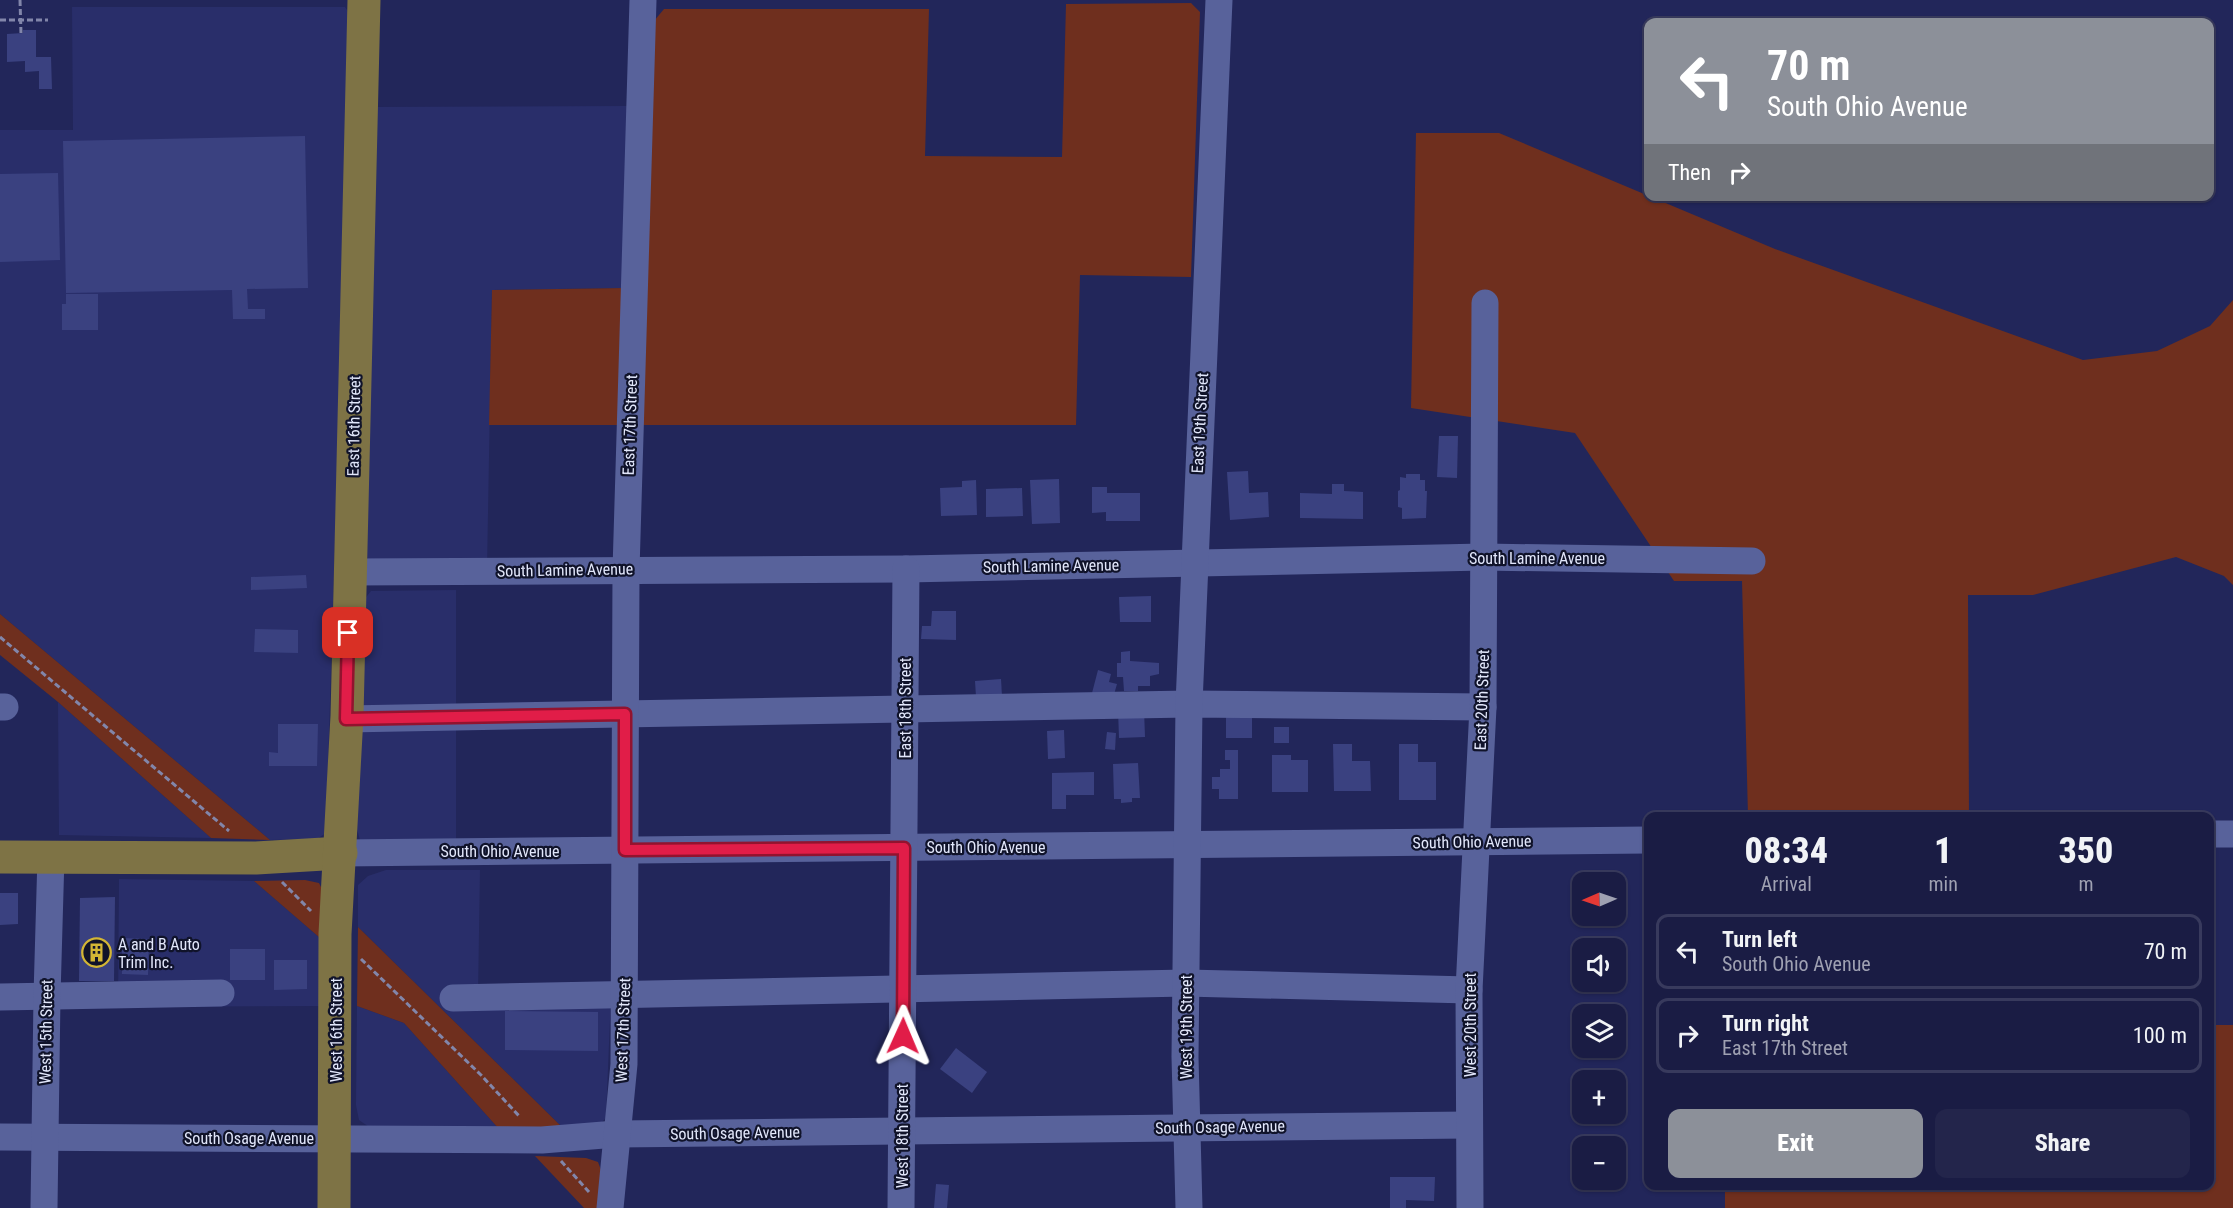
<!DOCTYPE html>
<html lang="en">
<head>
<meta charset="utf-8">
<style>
	:root { --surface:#1a1c44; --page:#23254b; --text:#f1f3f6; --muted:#9fa1b2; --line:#383a5d; --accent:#8c9099 }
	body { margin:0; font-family:"Roboto Condensed",sans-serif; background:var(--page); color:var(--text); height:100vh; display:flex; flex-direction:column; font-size:22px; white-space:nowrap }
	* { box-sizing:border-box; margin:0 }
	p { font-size:20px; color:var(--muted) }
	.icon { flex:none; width:33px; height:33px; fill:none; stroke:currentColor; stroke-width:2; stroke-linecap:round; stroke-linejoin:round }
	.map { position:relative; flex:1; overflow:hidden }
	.drawer { position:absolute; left:1644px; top:812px; width:570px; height:378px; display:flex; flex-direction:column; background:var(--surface); border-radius:12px; box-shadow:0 2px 4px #0004,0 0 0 2px var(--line) }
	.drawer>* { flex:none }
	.banner { position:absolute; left:1644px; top:18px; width:570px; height:183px; border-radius:12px; box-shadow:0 2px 4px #0004,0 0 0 2px var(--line); background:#8c9099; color:#fff; overflow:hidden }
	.needle { width:39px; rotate:268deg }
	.fabs { position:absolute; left:1572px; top:872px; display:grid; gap:12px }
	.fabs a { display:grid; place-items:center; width:54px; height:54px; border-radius:12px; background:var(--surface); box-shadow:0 2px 4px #0004,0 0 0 2px var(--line); font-size:30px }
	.pin { position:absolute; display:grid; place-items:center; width:51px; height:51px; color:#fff; margin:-26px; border-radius:12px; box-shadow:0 3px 9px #0006 }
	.me { position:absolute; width:66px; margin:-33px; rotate:1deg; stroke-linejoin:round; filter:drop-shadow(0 0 4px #0008) }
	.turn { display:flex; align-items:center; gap:21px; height:126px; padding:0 24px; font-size:27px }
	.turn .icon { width:78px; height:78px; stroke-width:2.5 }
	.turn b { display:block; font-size:42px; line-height:51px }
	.then { display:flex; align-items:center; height:57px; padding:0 24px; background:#0003; gap:12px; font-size:22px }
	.eta { display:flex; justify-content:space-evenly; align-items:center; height:102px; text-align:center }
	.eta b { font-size:36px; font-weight:800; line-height:42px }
	.primary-button { display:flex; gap:12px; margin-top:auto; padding:12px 24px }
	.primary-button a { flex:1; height:69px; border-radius:12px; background:var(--accent); color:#fff; font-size:24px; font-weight:800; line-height:69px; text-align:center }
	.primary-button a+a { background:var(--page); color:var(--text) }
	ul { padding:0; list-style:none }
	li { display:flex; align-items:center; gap:18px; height:75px; margin:0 12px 9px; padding:0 12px; border:3px solid var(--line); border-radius:12px }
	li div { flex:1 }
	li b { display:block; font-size:22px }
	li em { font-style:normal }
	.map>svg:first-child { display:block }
	.built { fill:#292e6a }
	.green { fill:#6f2f1e }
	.building { fill:#3a4180 }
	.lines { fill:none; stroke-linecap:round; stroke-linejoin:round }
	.path { stroke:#8286aa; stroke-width:3; stroke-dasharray:6 3; stroke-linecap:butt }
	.minor { stroke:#58629b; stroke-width:27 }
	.major { stroke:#7e7345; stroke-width:33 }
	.route-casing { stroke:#92132f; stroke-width:15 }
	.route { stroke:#e11d48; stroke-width:10 }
	.labels { text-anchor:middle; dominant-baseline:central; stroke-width:4.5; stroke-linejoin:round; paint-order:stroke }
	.street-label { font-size:16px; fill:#e2e7fb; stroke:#10132a }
	.poi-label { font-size:16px; fill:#e2e7fb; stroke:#10132a; text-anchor:start }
</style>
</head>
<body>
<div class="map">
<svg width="2233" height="1208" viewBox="0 0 2233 1208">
	<rect width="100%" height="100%" fill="#22265a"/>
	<g class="built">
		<polygon points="72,7 345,7 351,16 326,833 317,839 270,840 0,614 0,130 73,130"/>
		<polygon points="628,106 625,288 492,290 487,569 377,567 366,557 372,107"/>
		<polygon points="456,590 456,848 360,840 356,826 363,601 371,591"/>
		<polygon points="58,702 211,838 59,835"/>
		<polygon points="386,870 480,870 478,995 611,995 606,1118 594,1130 565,1130 358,927 358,885 368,876"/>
		<polygon points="119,879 254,881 320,938 320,1006 118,1007"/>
		<polygon points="357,1006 404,1023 499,1129 372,1129 359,1120 356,1105"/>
	</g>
	<g class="green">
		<polygon points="1191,3 1200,12 1191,277 1080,275 1076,425 643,425 654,21 664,9 929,9 925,156 1062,157 1066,4"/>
		<polygon points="1416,133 1499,133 1775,249 2083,360 2157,351 2210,326 2233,300 2233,585 2224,576 2176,557 2033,595 1968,595 1969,816 1748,816 1742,581 1674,581 1575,433 1411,408"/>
		<polygon points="625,288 625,425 489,425 492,290"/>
		<polygon points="0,614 270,840 211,838 58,702 0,655"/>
		<polygon points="305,880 319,883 324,893 320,938 254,881"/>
		<polygon points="358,927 565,1130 499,1129 404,1023 357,1006"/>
		<polygon points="2210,1025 2233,1025 2233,1208 1725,1208 1725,1185 2210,1185"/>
		<polygon points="535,1156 586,1158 598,1162 604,1178 604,1208 584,1208"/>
	</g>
	<g class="building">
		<polygon points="23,30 36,30 36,57 51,57 52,89 39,89 39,71 25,72 25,61 7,62 7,34 23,33"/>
		<polygon points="305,136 308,288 247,289 248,309 265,309 265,319 233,319 232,290 66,293 63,141"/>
		<polygon points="58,173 60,260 0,262 0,174"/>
		<polygon points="66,294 98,294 98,330 62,330 62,304 66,304"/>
		<polygon points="1439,436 1458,436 1457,478 1437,477"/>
		<polygon points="1248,471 1249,493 1268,492 1269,517 1230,520 1227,472"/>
		<polygon points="1406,474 1420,474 1420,480 1425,480 1425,491 1427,491 1426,518 1402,519 1402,508 1398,507 1398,491 1400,490 1400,477 1406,478"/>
		<polygon points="1059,479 1060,523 1032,524 1030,480"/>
		<polygon points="976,480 977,515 941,516 940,488 962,487 962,481"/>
		<polygon points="1332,484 1344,484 1344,491 1363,492 1363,519 1300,518 1300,493 1332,494"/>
		<polygon points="1092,487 1107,487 1107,493 1140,493 1140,521 1106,521 1106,512 1092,513"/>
		<polygon points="1022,488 1023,516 986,517 986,489"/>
		<polygon points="306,575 307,588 251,590 251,577"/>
		<polygon points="1151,596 1151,622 1120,622 1119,597"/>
		<polygon points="932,611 956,611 956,640 921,639 922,626 931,626"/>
		<polygon points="255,629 298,630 298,653 254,652"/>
		<polygon points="1130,651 1130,661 1159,663 1159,674 1150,676 1150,686 1138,686 1138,691 1124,691 1123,677 1117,677 1117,663 1121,663 1121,652"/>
		<polygon points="1098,670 1111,674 1109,682 1117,684 1113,698 1092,693"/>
		<polygon points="1001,679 1002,696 976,697 975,681"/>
		<polygon points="1144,709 1145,737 1119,738 1118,710"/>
		<rect x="1226" y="712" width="26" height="26"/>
		<polygon points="278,724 318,724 317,766 269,766 269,752 278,753"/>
		<rect x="1274" y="727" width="15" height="16"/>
		<polygon points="1064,730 1065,758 1048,759 1047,731"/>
		<polygon points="1107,732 1116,733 1115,750 1105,749"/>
		<polygon points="1333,744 1352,744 1352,761 1370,761 1371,791 1334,791"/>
		<polygon points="1399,744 1418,744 1418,762 1436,762 1436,800 1399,800"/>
		<polygon points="1225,750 1238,750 1238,799 1219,799 1219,789 1212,789 1212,777 1220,777 1220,769 1230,769 1230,760 1225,760"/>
		<polygon points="1272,755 1291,755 1291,760 1308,760 1308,792 1272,792"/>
		<polygon points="1138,763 1140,798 1132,798 1132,802 1121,803 1121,799 1114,799 1113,764"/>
		<polygon points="1094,772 1094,795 1066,795 1066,809 1052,809 1052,773"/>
		<polygon points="0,893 18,893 18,924 0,925"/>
		<polygon points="115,897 114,981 79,981 80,898"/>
		<polygon points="122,938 149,939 148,975 122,974"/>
		<rect x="230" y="949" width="35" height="31"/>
		<polygon points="274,960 307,960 307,989 274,990"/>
		<polygon points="505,1011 598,1012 598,1051 505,1050"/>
		<polygon points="956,1048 987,1072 972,1093 940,1069"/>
		<polygon points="1390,1177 1435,1177 1434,1201 1406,1200 1406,1208 1390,1208"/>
		<polygon points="936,1184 949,1185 947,1208 934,1208"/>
	</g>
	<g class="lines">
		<g class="path">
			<polyline points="20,0 21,33"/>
			<polyline points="0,20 48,20"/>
			<polyline points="0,637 229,831"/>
			<polyline points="282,882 311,911"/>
			<polyline points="361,959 481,1075 520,1117"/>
			<polyline points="561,1161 589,1192"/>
		</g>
		<g class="minor">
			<polyline points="350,572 906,569 1484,557 1752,561"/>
			<polyline points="0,707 5,707"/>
			<polyline points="346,719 1189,704 1483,707"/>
			<polyline points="2210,834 2233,834"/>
			<polyline points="341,853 1648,840"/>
			<polyline points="0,997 221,993"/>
			<polyline points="453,998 1186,983 1469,990"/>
			<polyline points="0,1137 542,1140 616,1134 1469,1125"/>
			<polyline points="44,1208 47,996 51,856"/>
			<polyline points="610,1208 624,1064 626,570 643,0"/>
			<polyline points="901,1208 906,569"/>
			<polyline points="1189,1208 1185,1057 1189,704 1219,0"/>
			<polyline points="1470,1208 1469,990 1483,707 1485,303"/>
		</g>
		<g class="major">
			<polyline points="0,857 256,858 341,853"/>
			<polyline points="334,1208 335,934 347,716 364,0"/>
		</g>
	</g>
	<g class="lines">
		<defs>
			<polyline id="route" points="348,633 346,719 625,714 625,850 904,848 903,1036"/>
		</defs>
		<use href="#route" class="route-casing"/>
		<use href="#route" class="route"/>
	</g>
	<defs>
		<symbol id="building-ring" viewBox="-11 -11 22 22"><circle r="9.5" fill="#10132a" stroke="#d3b635" stroke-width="1.5"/><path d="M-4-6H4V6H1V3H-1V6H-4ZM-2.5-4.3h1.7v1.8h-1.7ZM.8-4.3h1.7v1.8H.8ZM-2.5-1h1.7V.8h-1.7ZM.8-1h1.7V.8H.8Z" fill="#d3b635"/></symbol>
	</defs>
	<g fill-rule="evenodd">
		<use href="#building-ring" x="80" y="936" width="33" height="33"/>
	</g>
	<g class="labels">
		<g class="street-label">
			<text transform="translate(1200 423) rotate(-87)">East 19th Street</text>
			<text transform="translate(630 425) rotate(-88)">East 17th Street</text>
			<text transform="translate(354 426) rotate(-89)">East 16th Street</text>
			<text x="1537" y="558">South Lamine Avenue</text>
			<text transform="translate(1051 566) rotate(-1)">South Lamine Avenue</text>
			<text transform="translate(565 570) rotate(-1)">South Lamine Avenue</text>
			<text transform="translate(1482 700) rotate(-88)">East 20th Street</text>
			<text transform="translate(905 708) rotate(-90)">East 18th Street</text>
			<text transform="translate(1472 842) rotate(-1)">South Ohio Avenue</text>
			<text x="986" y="847">South Ohio Avenue</text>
			<text x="500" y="851">South Ohio Avenue</text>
			<text transform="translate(1470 1025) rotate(-90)">West 20th Street</text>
			<text transform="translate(1186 1027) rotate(-90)">West 19th Street</text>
			<text transform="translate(336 1030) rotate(-90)">West 16th Street</text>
			<text transform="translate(623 1030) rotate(-88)">West 17th Street</text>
			<text transform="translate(46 1032) rotate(-89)">West 15th Street</text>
			<text transform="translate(1220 1127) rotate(-1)">South Osage Avenue</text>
			<text transform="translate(735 1133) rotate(-1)">South Osage Avenue</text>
			<text transform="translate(902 1136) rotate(-90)">West 18th Street</text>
			<text x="249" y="1138">South Osage Avenue</text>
		</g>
		<g class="poi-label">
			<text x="118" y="944">A and B Auto<tspan x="118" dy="18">Trim Inc.</tspan></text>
		</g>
	</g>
</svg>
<div class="fabs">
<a><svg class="needle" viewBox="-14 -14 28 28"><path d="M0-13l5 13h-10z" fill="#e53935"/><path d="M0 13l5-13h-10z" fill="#9fa1b2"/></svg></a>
<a><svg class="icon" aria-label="sound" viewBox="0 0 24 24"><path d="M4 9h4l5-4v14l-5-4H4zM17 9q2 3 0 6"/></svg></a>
<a><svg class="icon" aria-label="layers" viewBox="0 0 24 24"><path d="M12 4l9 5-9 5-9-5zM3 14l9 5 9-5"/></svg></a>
<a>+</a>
<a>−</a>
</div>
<div class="pin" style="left:348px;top:633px;background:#d93025"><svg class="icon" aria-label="arrive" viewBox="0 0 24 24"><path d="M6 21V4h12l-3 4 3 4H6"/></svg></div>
<svg class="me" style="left:903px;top:1036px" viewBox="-20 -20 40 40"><path d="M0-17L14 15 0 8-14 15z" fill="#e11d48" stroke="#fff" stroke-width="4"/></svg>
<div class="banner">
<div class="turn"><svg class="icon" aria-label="left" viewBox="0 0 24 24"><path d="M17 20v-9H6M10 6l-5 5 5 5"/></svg><div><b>70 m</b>South Ohio Avenue</div></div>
<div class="then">Then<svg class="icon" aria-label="right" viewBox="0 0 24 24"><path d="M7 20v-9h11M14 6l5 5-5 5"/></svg></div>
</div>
<section class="drawer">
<div class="eta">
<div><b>08:34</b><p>Arrival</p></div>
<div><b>1</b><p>min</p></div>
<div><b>350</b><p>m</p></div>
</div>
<ul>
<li><svg class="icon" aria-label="left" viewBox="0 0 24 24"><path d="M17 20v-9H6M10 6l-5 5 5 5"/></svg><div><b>Turn left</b><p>South Ohio Avenue</p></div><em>70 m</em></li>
<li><svg class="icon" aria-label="right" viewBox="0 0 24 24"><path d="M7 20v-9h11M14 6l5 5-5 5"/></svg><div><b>Turn right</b><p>East 17th Street</p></div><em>100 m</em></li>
</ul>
<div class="primary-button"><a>Exit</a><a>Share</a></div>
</section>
</div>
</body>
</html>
